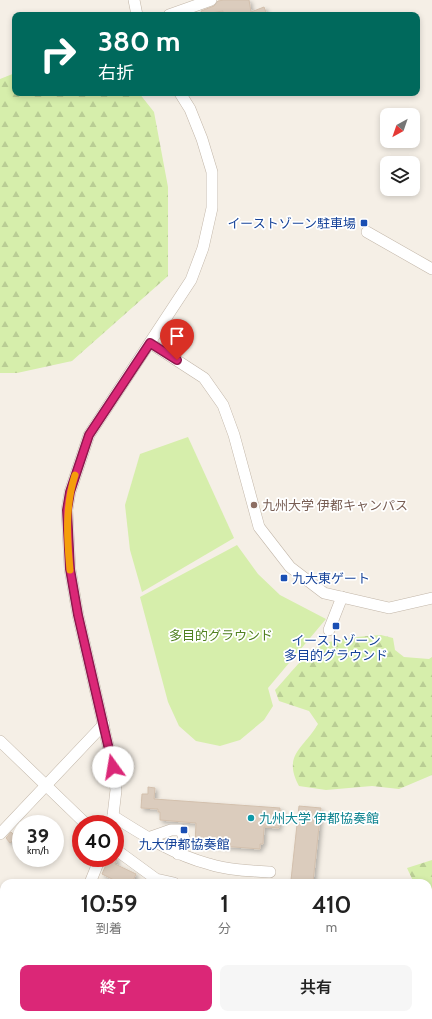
<!DOCTYPE html>
<html lang="ja">
<head>
<meta charset="utf-8">
<style>
	:root { --surface:#fff; --page:#f6f6f6; --text:#222; --muted:#767676; --accent:#db2777 }
	body { margin:0; font-family:Cabin,"Noto Sans JP",sans-serif; background:var(--page); color:var(--text); height:100vh; display:flex; flex-direction:column; font-size:15px; white-space:nowrap }
	* { box-sizing:border-box; margin:0 }
	p { font-size:13px; color:var(--muted) }
	.icon { flex:none; width:22px; height:22px; fill:none; stroke:currentColor; stroke-width:2; stroke-linecap:round; stroke-linejoin:round }
	.map { position:relative; flex:1; overflow:hidden }
	.drawer { position:absolute; left:0px; top:879px; width:432px; height:140px; display:flex; flex-direction:column; background:var(--surface); border-radius:12px 12px 0 0; box-shadow:0 2px 6px #0003 }
	.drawer>* { flex:none }
	.top-card { position:absolute; left:12px; top:12px; width:408px; height:84px; border-radius:8px; box-shadow:0 2px 6px #0003; background:#00695c; color:#fff; overflow:hidden }
	.needle { width:26px; rotate:220deg }
	.fabs { position:absolute; left:380px; top:108px; display:grid; gap:8px }
	.fabs a { display:grid; place-items:center; width:40px; height:40px; border-radius:8px; background:var(--surface); box-shadow:0 2px 6px #0003; font-size:20px }
	.speed { position:absolute; left:12px; top:815px; display:flex; gap:8px; font-size:20px; font-weight:700; text-align:center }
	.speed>* { display:grid; place-content:center; width:52px; height:52px; border-radius:50%; background:var(--surface); box-shadow:0 2px 6px #0003; line-height:1 }
	.speed small { font-size:10px; font-weight:400 }
	.speed .limit { border:6px solid #d22; background:#fff; color:#111 }
	.pin { position:absolute; display:grid; place-items:center; width:34px; height:34px; color:#fff; margin:-41px -17px; border-radius:50% 50% 50% 0; rotate:-45deg; box-shadow:0 0 4px #0007 }
	.pin .icon { rotate:45deg }
	.me { position:absolute; width:44px; margin:-22px; rotate:347deg; stroke-linejoin:round; filter:drop-shadow(0 0 3px #0008) }
	.turn { display:flex; align-items:center; gap:14px; height:84px; padding:0 20px; font-size:18px }
	.turn .icon { width:52px; height:52px; stroke-width:2.5 }
	.turn b { display:block; font-size:28px; line-height:34px }
	.eta { display:flex; justify-content:space-evenly; align-items:center; height:68px; text-align:center }
	.eta b { font-size:24px; font-weight:600; line-height:28px }
	.button { display:flex; gap:8px; margin-top:auto; padding:8px 20px }
	.button a { flex:1; height:46px; border-radius:8px; background:var(--accent); color:#fff; font-size:16px; font-weight:600; line-height:46px; text-align:center }
	.button a+a { background:var(--page); color:var(--text) }
	.map>svg:first-child { display:block }
	.forest { fill:url(#forest-firs) }
	.park { fill:#d6eeab }
	.water { fill:#9cdcf8 }
	.lines { fill:none; stroke-linecap:round; stroke-linejoin:round }
	.river { stroke:#9cdcf8; stroke-width:14 }
	.building { fill:#dbccbd; stroke:#d3c0ad; filter:url(#shadow) }
	.minor-casing { stroke:#c2b6a8; stroke-width:12 }
	.minor { stroke:#fff; stroke-width:11 }
	.route-casing { stroke:#8e194d; stroke-width:10 }
	.route { stroke:#db2777; stroke-width:7 }
	.slow { stroke:#f59e0b; stroke-width:7 }
	.transit-dot { fill:#1a4fb4; stroke:#fff; stroke-width:1.5 }
	.education-dot { fill:#8d6e63; stroke:#fff; stroke-width:1.5 }
	.culture-dot { fill:#0f9aa8; stroke:#fff; stroke-width:1.5 }
	.labels { text-anchor:middle; dominant-baseline:central; stroke-width:3.5; stroke-linejoin:round; paint-order:stroke }
	.transit-label { font-size:13px; fill:#164399; stroke:#fff }
	.education-label { font-size:13px; fill:#785e54; stroke:#fff; text-anchor:start }
	.park-label { font-size:13px; fill:#508121; stroke:#fff }
	.culture-label { font-size:13px; fill:#0d838f; stroke:#fff; text-anchor:start }
</style>
</head>
<body>
<div class="map">
<svg width="432" height="1019" viewBox="0 0 432 1019">
	<defs>
		<pattern id="forest-firs" width="22" height="20" patternUnits="userSpaceOnUse"><rect width="22" height="20" fill="#d6eeab"/><path d="M5 1l3.5 6h-7zM16 11l3.5 6h-7z" fill="#b9cd94"/></pattern>
		<filter id="shadow"><feDropShadow dx="2.5" dy="2.5" stdDeviation="2" flood-color="#0004"/></filter>
	</defs>
	<rect width="100%" height="100%" fill="#f5efe6"/>
	<g class="forest">
		<polygon points="15,73 15,93 139,93 154,112 168,187 168,276 72,361 17,373 0,373 0,79"/>
		<path d="M381,635l12,3 2,12 9,7 25,2 3,-2v118l-33,14 -27,-3 -46,4 -27,-4c-17,-31 5,-38 19,-62l-9,-13 -30,-10 -4,-11c13,-13 31,-39 48,-46 15,-6 42,-8 58,-9z"/>
		<polygon points="432,860 432,921 428,912 428,883 414,883 407,868"/>
	</g>
	<g class="park">
		<polygon points="188,437 234,538 142,592 130,550 125,505 140,454"/>
		<polygon points="237,545 258,574 280,595 326,619 268,688 273,706 264,720 240,740 220,746 196,741 179,726 168,702 140,597"/>
	</g>
	<polygon class="water" points="428,956 432,961 432,1019 427,1019 422,1015 428,1015"/>
	<g class="lines">
		<g class="river">
			<polyline points="0,932 4,936"/>
			<polyline points="354,1015 363,1019"/>
		</g>
	</g>
	<g class="building">
		<polygon points="224,0 249,0 251,12 264,7 267,15 223,15 223,11 211,13 211,15 202,15 201,11 214,6 218,1"/>
		<polygon points="148,787 155,788 154,799 280,808 280,811 283,811 282,820 279,820 279,828 264,827 263,844 260,844 260,849 195,844 196,823 160,820 160,812 158,812 158,809 141,808 142,794 148,794"/>
		<polygon points="299,806 321,808 313,882 291,880"/>
		<polygon points="11,832 16,837 10,843 6,838"/>
		<polygon points="109,858 115,858 117,859 115,864 136,874 132,883 120,883 102,874"/>
	</g>
	<g class="lines">
		<defs>
			<g id="minor">
				<polyline points="134,0 137,15"/>
				<polyline points="169,15 211,0"/>
				<polyline points="367,232 432,269"/>
				<polyline points="150,343 204,378 223,405 234,435 259,527 290,567 324,593 389,608 432,598"/>
				<polyline points="329,630 342,597"/>
				<polyline points="0,741 86,824"/>
				<path d="M113,816c30,19 61,39 96,48 19,6 41,7 61,8"/>
				<polyline points="112,824 116,790 113,767 78,615 70,569 67,510 70,492 89,435 191,280 203,248 212,208 212,172 202,139 190,109 180,93"/>
				<polyline points="0,834 104,724"/>
				<polyline points="148,838 171,830 181,830 184,838 178,854"/>
				<polyline points="115,849 156,879 174,883"/>
				<polyline points="90,883 100,858"/>
				<polyline points="0,919 4,924"/>
				<polyline points="428,942 432,946"/>
				<polyline points="397,1015 402,1019"/>
				<polyline points="32,1019 34,1015"/>
			</g>
		</defs>
		<use href="#minor" class="minor-casing"/>
		<use href="#minor" class="minor"/>
	</g>
	<g class="lines">
		<defs>
			<polyline id="route" points="113,767 78,615 70,569 67,510 70,492 89,435 150,343 177,360"/>
		</defs>
		<use href="#route" class="route-casing"/>
		<use href="#route" class="route"/>
		<path class="slow" d="M70,570c-3,-32 -5,-64 5,-95"/>
	</g>
	<g class="transit-dot">
		<rect x="360" y="219" width="8" height="8" rx="2"/>
		<rect x="280" y="574" width="8" height="8" rx="2"/>
		<rect x="332" y="622" width="8" height="8" rx="2"/>
		<rect x="180" y="826" width="8" height="8" rx="2"/>
	</g>
	<circle class="education-dot" cx="254" cy="505" r="4"/>
	<circle class="culture-dot" cx="251" cy="818" r="4"/>
	<g class="labels">
		<g class="transit-label">
			<text x="356" y="223" text-anchor="end">イーストゾーン駐車場</text>
			<text x="292" y="578" text-anchor="start">九大東ゲート</text>
			<text x="336" y="640">イーストゾーン<tspan x="336" dy="15">多目的グラウンド</tspan></text>
			<text x="184" y="844">九大伊都協奏館</text>
		</g>
		<g class="education-label">
			<text x="262" y="505">九州大学 伊都キャンパス</text>
		</g>
		<g class="park-label">
			<text x="221" y="635">多目的グラウンド</text>
		</g>
		<g class="culture-label">
			<text x="259" y="818">九州大学 伊都協奏館</text>
		</g>
	</g>
</svg>
<div class="fabs">
<a><svg class="needle" viewBox="-14 -14 28 28"><path d="M0-13l5 13h-10z" fill="#e53935"/><path d="M0 13l5-13h-10z" fill="#767676"/></svg></a>
<a><svg class="icon" aria-label="layers" viewBox="0 0 24 24"><path d="M12 4l9 5-9 5-9-5zM3 14l9 5 9-5"/></svg></a>
</div>
<div class="speed"><div>39<small>km/h</small></div><div class="limit">40</div></div>
<div class="pin" style="left:177px;top:360px;background:#d93025"><svg class="icon" aria-label="arrive" viewBox="0 0 24 24"><path d="M6 21V4h12l-3 4 3 4H6"/></svg></div>
<svg class="me" style="left:113px;top:767px" viewBox="-20 -20 40 40"><circle r="19" fill="#fff"/><path d="M0-13L10 11 0 6-10 11z" fill="#db2777"/></svg>
<div class="top-card">
<div class="turn"><svg class="icon" aria-label="right" viewBox="0 0 24 24"><path d="M7 20v-9h11M14 6l5 5-5 5"/></svg><div><b>380 m</b>右折</div></div>
</div>
<section class="drawer">
<div class="eta">
<div><b>10:59</b><p>到着</p></div>
<div><b>1</b><p>分</p></div>
<div><b>410</b><p>m</p></div>
</div>
<div class="button"><a>終了</a><a>共有</a></div>
</section>
</div>
</body>
</html>
